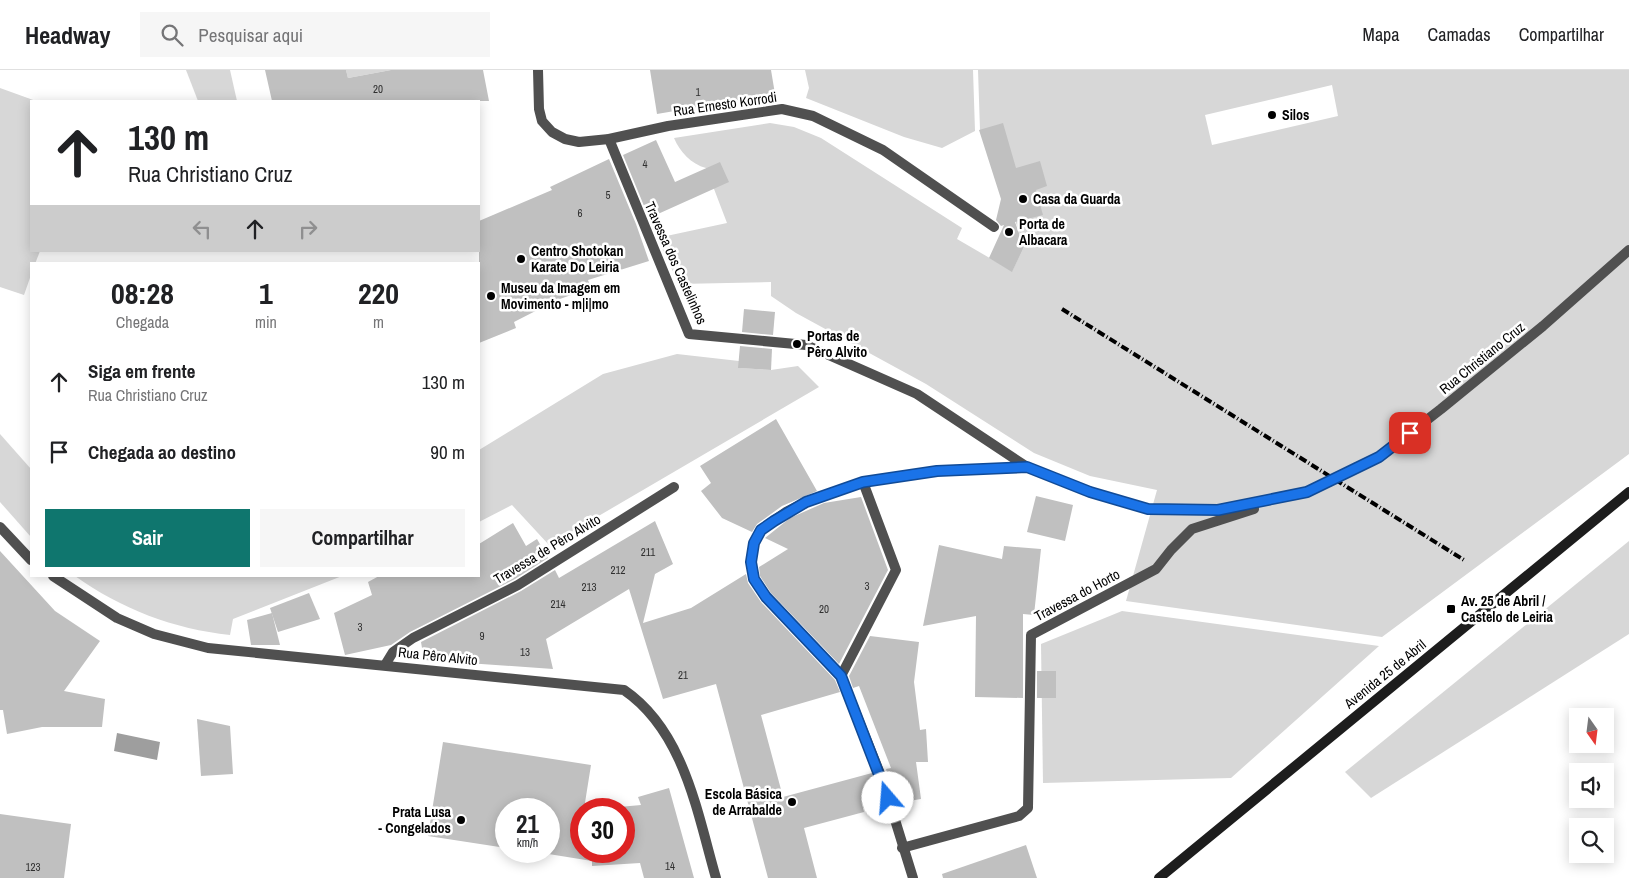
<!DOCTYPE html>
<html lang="pt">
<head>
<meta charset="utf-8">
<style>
	:root { --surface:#fff; --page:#f6f6f6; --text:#202124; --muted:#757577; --line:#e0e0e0; --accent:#0f766e }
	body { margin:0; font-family:"Archivo Narrow",sans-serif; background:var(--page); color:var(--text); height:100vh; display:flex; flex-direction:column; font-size:19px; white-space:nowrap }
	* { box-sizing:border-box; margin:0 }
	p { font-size:16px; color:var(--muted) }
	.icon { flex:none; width:28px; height:28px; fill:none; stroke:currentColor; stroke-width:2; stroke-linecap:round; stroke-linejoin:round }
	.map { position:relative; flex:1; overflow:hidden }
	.drawer { position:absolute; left:30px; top:192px; width:450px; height:315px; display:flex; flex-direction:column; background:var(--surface); border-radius:0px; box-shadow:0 2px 12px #0003 }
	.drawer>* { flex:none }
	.hud { position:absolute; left:30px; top:30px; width:450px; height:152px; border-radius:0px; box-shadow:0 2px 12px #0003; background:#fff; color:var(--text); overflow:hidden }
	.needle { width:32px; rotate:166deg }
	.buttons { position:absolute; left:1569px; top:638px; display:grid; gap:10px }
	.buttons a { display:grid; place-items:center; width:45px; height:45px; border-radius:0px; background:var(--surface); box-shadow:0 2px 12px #0003; font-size:25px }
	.speed { position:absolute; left:495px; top:728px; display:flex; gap:10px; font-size:25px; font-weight:700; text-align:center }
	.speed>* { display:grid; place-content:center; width:65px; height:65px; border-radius:50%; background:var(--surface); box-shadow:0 2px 12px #0003; line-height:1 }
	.speed small { font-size:12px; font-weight:400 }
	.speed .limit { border:8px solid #d22; background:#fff; color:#111 }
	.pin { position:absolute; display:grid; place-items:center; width:42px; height:42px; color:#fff; margin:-21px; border-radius:10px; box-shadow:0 2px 8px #0006 }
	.me { position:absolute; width:55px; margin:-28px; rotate:342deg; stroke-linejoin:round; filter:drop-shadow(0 0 4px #0008) }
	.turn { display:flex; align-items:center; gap:18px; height:105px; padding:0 15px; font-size:22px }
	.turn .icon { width:65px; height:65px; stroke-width:2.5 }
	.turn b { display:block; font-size:35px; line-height:42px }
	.lanes { display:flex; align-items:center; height:48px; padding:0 15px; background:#0003; justify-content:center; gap:25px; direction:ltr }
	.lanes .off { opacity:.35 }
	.eta { display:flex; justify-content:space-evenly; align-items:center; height:85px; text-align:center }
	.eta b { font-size:30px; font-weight:800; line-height:35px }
	.button { display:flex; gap:10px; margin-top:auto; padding:10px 15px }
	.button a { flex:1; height:58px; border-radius:0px; background:var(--accent); color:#fff; font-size:20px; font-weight:800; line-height:58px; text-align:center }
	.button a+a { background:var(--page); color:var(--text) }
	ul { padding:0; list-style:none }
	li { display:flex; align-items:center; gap:15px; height:70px; padding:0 15px }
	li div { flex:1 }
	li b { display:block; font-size:19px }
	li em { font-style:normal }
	header { display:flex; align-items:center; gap:30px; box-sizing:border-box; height:70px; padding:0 25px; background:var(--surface); border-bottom:1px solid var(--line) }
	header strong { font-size:24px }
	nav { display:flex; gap:28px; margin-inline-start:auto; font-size:18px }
	.search { width:350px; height:45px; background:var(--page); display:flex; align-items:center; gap:12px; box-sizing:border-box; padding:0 18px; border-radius:0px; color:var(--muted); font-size:19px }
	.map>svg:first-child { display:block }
	.green { fill:#d7d7d7; fill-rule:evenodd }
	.water { fill:#9e9e9e }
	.building { fill:#c0c0c0 }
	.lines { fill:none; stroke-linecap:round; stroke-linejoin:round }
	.street { stroke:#505050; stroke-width:10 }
	.secondary { stroke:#1d1d1d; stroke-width:10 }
	.rail { stroke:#000; stroke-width:4; stroke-dasharray:8 2.5 1 2.5; stroke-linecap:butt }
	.route-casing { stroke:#114b97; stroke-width:12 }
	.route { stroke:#1a73e8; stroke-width:9 }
	.poi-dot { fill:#000; stroke:#fff; stroke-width:2 }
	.labels { text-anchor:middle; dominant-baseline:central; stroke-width:5; stroke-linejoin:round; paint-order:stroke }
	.number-label { font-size:11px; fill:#303030 }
	.street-label { font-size:14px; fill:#000; stroke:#fff }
	.poi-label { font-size:14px; font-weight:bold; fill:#000; stroke:#fff; text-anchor:start }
</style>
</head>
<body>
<header>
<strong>Headway</strong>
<div class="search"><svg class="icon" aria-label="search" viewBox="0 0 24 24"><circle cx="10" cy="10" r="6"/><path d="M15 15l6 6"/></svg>Pesquisar aqui</div>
<nav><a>Mapa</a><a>Camadas</a><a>Compartilhar</a></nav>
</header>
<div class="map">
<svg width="1629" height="808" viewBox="0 0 1629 808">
	<rect width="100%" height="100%" fill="#fff"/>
	<g class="green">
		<polygon points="186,0 230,0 237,31 198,31"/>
		<polygon points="346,0 391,0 348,8"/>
		<polygon points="805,0 973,0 975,61 942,78 904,67 806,28 809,18"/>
		<path d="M978,0h651v384l-247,183 -256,-36 31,-111 -67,-14 -56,-23 -108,-69 -130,-71 -25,-17v-14l-92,2 -22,-46 70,-15 -21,-55c-15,-4 -26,-16 -32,-30l96,-15 24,4 27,11 141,90 -5,11 55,32 12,-24 -13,-39 -31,-78zM1332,15l6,31 -126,29 -7,-30z"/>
		<polygon points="0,18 36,31 31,31 31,181 40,181 35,194 31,194 31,205 24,225 0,217"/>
		<polygon points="677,284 739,291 739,298 771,300 798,296 819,317 549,475 512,435 479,452 479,380 603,304"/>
		<polygon points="0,364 31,399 31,467 0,432"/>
		<polygon points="1629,471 1629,564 1371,728 1345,702"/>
		<path d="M75,506h267l-109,43 -3,16c-56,-6 -109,-26 -155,-59z"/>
		<polygon points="1122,541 1379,576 1231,708 1043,713 1041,574"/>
	</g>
	<polygon class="water" points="117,663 160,672 157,690 114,681"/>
	<g class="building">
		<polygon points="265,0 346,0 348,8 391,0 483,0 489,31 272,31"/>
		<polygon points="650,0 771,0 775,24 657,44"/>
		<polygon points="1003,53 1016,98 1040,91 1047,116 1036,120 1043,145 1015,152 1024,177 1012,202 989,188 1004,155 1001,156 996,150 1001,129 979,60"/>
		<polygon points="656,70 675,112 720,92 729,112 649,148 623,85"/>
		<polygon points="609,89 636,154 649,191 588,210 591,218 557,230 514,252 516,258 479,273 479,151 552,120 550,117"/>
		<polygon points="744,239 775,242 773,265 742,262"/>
		<polygon points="740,276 772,279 771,300 738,298"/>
		<polygon points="776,349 817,421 782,436 757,454 752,462 722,448 701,421 711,413 700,396"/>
		<polygon points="1036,426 1073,435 1065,471 1027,462"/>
		<polygon points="861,427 888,500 839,594 771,523 760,506 759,497 788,479 765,468 790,448 824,433"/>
		<polygon points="655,451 673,494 655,504 643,553 691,538 746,504 748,513 761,532 835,610 840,622 761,645 783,727 872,703 877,713 883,735 863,738 864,742 804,758 817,808 768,808 716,614 663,629 629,519 546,569 553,599 424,590 421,572 521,521 555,500 559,508"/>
		<polygon points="513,453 526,476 537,469 548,488 515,509 410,562 391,575 345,585 334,543 372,525 368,512 379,506 479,506 479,474"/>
		<polygon points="939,475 1002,489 1004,476 1041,479 1034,545 1023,544 1023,628 975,627 976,546 923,556"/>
		<polygon points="0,481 55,541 100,571 64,621 105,629 102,657 42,657 7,664 3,640 0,640"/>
		<polygon points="309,523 320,549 278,562 270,538"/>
		<polygon points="272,543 280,575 251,575 247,550"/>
		<polygon points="870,566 919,572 914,612 920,660 926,659 928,692 916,692 921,729 897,733 886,699 891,698 859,616 853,618 849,606"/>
		<rect x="1037" y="601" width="19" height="27"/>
		<polygon points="197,649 230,656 233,704 201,706"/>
		<polygon points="443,672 591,695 584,739 581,739 581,781 624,781 624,739 597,739 641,735 638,727 669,718 694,808 644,808 640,793 592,796 592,791 530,781 549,781 549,739 506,739 506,778 428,766"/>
		<polygon points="0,744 71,754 64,808 0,808"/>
		<polygon points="1026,775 1037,808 943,808 942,804"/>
	</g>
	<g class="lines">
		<g class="street">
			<polyline points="538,0 539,39 542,51 552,62 565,69 579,72 609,69 668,56 782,39 813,46 883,80 994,157"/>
			<polyline points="609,69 689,264 806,275 917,324 1027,397 1090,422 1148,439 1217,440 1307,422 1379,387 1441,339 1543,256 1629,180"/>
			<polyline points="0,457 31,490"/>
			<path d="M53,506l64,42 37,16 54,14 416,42c60,41 73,122 92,188"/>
			<polyline points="385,595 393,582 413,568 518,515 674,417"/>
			<polyline points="841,606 896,500 863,412"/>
			<polyline points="902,778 1019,746 1028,738 1031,565 1156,499 1171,480 1192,459 1254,439"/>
			<polyline points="913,808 883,711 841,606 766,527 754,509 751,493 754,473 761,460 786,442 806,432 863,412 937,401 1027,397"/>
		</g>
		<polyline class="secondary" points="1159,808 1629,422"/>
		<polyline class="rail" points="1062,239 1464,490"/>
	</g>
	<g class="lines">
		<defs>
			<polyline id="route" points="888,728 841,606 766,527 754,509 751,492 754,473 761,460 774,451 806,432 863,412 937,401 1027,397 1090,422 1148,439 1218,440 1307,422 1379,387 1410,363"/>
		</defs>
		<use href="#route" class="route-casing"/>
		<use href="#route" class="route"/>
	</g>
	<g class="poi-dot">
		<circle cx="1272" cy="45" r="5"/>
		<circle cx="1023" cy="129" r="5"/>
		<circle cx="1009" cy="162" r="5"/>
		<circle cx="521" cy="189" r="5"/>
		<circle cx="491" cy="226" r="5"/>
		<circle cx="797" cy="274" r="5"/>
		<rect x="1446" y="534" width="10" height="10" rx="2.5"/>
		<circle cx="792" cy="732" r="5"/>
		<circle cx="461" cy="750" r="5"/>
	</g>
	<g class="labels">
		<g class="number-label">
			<text x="378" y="19">20</text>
			<text x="698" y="22">1</text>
			<text x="645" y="94">4</text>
			<text x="608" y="125">5</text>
			<text x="580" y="143">6</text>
			<text x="648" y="482">211</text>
			<text x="618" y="500">212</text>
			<text x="867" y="516">3</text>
			<text x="589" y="517">213</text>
			<text x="558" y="534">214</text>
			<text x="824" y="539">20</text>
			<text x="360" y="557">3</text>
			<text x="482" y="566">9</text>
			<text x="525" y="582">13</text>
			<text x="683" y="605">21</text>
			<text x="670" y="796">14</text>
			<text x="33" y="797">123</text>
		</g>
		<g class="street-label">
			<text transform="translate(725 34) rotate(-8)">Rua Ernesto Korrodi</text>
			<text transform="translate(676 193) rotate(66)">Travessa dos Castelinhos</text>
			<text transform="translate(1482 288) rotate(-39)">Rua Christiano Cruz</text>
			<text transform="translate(547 479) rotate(-31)">Travessa de Pêro Alvito</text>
			<text transform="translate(1077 525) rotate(-28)">Travessa do Horto</text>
			<text transform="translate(438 586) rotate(6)">Rua Pêro Alvito</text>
			<text transform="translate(1385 604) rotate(-39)">Avenida 25 de Abril</text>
		</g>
		<g class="poi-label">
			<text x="1282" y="45">Silos</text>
			<text x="1033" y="129">Casa da Guarda</text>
			<text x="1019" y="154">Porta de<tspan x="1019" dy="16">Albacara</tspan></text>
			<text x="531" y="181">Centro Shotokan<tspan x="531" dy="16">Karate Do Leiria</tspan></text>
			<text x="501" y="218">Museu da Imagem em<tspan x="501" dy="16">Movimento - m|i|mo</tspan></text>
			<text x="807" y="266">Portas de<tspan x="807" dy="16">Pêro Alvito</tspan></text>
			<text x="1461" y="531">Av. 25 de Abril /<tspan x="1461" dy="16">Castelo de Leiria</tspan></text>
			<text x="782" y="724" text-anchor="end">Escola Básica<tspan x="782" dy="16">de Arrabalde</tspan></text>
			<text x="451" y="742" text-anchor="end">Prata Lusa<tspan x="451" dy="16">- Congelados</tspan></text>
		</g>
	</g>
</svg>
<div class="buttons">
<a><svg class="needle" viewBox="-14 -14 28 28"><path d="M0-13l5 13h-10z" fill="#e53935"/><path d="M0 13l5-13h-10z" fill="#757577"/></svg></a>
<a><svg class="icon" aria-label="sound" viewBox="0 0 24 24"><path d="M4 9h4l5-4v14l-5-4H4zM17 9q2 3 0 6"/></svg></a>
<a><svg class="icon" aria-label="search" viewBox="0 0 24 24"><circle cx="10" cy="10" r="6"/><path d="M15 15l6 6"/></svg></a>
</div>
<div class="speed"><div>21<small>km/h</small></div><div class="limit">30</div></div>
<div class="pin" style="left:1410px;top:363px;background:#d93025"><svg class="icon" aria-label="arrive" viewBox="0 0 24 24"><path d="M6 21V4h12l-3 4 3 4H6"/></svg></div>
<svg class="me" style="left:888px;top:728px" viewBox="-20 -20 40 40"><circle r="19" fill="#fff"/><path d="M0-13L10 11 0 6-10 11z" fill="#1a73e8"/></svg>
<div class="hud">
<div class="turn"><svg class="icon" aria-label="ahead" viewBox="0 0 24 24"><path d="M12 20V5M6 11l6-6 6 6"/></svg><div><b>130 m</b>Rua Christiano Cruz</div></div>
<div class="lanes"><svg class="icon off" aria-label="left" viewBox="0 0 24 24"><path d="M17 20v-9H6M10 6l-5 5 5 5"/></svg><svg class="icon" aria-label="ahead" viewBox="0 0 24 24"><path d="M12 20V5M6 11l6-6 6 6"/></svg><svg class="icon off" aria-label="right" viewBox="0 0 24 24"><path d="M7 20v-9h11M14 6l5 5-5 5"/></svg></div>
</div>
<section class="drawer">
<div class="eta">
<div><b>08:28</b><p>Chegada</p></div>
<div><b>1</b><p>min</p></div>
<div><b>220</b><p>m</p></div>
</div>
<ul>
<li><svg class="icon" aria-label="ahead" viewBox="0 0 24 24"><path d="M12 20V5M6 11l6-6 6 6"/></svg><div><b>Siga em frente</b><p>Rua Christiano Cruz</p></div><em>130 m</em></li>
<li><svg class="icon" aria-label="arrive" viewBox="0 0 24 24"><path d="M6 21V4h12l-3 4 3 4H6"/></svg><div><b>Chegada ao destino</b></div><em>90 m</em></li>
</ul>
<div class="button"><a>Sair</a><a>Compartilhar</a></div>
</section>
</div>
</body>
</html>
